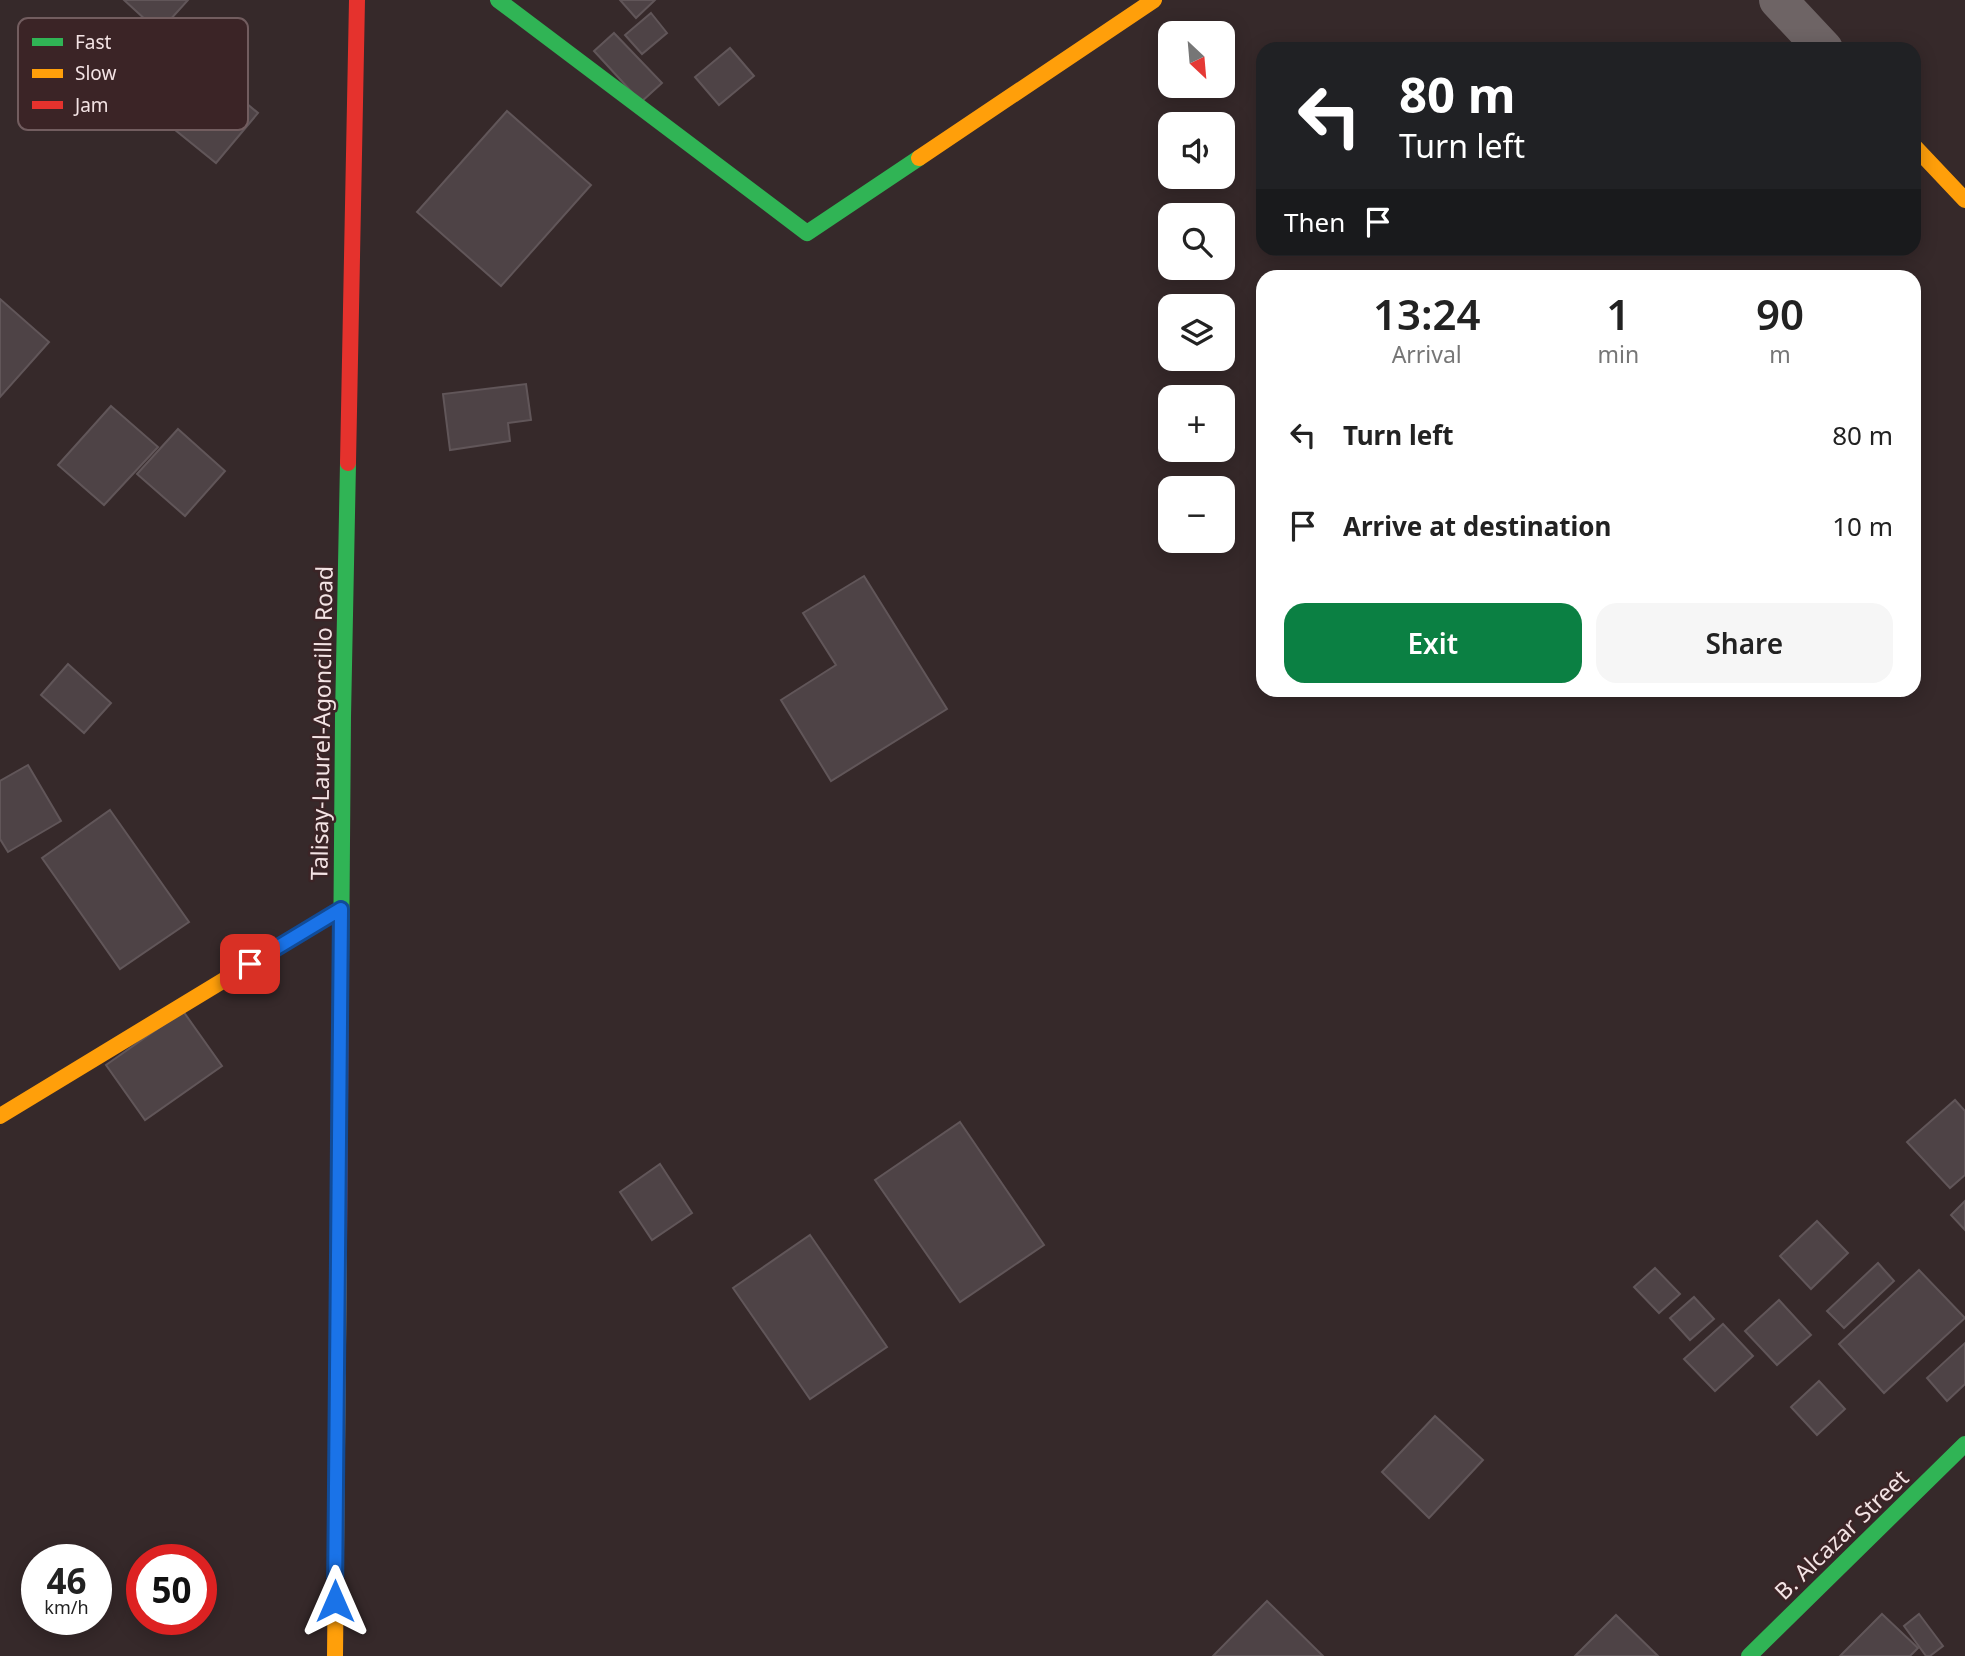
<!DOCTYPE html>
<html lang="en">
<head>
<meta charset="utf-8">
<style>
	:root { --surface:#fff; --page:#f6f6f6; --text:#222; --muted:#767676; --accent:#0b8043 }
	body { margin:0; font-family:"Noto Sans",sans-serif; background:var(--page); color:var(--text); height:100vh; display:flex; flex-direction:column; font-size:26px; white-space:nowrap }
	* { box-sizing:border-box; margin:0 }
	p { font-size:23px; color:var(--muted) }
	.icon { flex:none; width:38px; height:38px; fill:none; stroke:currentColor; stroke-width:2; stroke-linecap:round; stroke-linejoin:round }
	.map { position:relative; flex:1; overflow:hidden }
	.details { position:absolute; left:1256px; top:270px; width:665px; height:427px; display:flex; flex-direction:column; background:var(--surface); border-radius:21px; box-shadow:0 4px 18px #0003 }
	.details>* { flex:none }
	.banner { position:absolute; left:1256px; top:42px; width:665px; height:214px; border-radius:21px; box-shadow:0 4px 18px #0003; background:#202124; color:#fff; overflow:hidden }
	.needle { width:46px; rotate:154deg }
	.controls { position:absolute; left:1158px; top:21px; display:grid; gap:14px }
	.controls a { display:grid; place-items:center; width:77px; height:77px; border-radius:14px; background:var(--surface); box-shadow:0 4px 18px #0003; font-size:35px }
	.speed { position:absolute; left:21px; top:1544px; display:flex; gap:14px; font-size:35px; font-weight:700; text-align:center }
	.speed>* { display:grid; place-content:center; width:91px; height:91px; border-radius:50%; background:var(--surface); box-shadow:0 4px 18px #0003; line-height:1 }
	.speed small { font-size:18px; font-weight:400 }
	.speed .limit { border:10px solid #d22; background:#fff; color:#111 }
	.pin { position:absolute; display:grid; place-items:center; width:60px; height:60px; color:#fff; margin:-30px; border-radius:14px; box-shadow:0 4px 10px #0006 }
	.me { position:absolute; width:77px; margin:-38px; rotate:0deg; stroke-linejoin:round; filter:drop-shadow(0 0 5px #0008) }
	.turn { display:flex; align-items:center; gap:24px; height:147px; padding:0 28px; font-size:32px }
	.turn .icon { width:91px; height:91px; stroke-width:2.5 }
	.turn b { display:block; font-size:49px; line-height:60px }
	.then { display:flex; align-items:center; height:66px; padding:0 28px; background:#0003; gap:14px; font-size:26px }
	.eta { display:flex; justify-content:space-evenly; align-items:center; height:119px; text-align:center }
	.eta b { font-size:42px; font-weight:600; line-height:49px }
	.button { display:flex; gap:14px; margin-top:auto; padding:14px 28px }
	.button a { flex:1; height:80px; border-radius:21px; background:var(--accent); color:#fff; font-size:28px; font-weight:600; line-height:80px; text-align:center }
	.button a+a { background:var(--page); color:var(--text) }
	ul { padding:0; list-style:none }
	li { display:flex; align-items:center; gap:21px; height:91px; padding:0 28px }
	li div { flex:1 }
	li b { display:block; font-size:26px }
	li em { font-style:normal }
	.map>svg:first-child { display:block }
	.building { fill:#4e4346; stroke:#615659; stroke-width:2 }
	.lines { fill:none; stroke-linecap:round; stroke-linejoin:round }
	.street { stroke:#6e6465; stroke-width:38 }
	.fast { stroke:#30b455; stroke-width:16 }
	.slow { stroke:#ff9f0a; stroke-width:16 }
	.jam { stroke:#e5322d; stroke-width:16 }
	.route-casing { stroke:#114b97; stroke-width:18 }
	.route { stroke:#1a73e8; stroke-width:12 }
	.labels { text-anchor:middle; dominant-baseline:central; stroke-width:5; stroke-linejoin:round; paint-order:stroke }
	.street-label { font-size:23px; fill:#f3e3e4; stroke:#3b2426 }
	.key { fill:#3b2426; stroke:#725d5f; stroke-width:2 }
	.key-label { font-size:19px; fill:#f3e3e4 }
</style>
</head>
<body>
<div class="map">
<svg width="1965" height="1656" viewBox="0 0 1965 1656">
	<rect width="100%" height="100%" fill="#36292a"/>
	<g class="building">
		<polygon points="124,0 188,0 159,32"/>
		<polygon points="620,0 655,0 636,18"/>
		<polygon points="651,13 667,33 642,54 625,35"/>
		<polygon points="614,33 662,83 641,102 594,51"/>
		<polygon points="730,48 754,76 719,105 695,77"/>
		<polygon points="216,78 258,113 216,163 174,129"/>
		<polygon points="507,111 591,185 501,286 417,212"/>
		<polygon points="0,299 49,342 0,397"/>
		<polygon points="526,384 531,420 508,423 510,441 450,450 443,394"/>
		<polygon points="111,406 158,447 104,505 58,465"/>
		<polygon points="178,429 225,471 185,516 137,474"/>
		<polygon points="864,576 947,709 831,781 781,700 836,665 803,613"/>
		<polygon points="68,664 111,703 84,733 41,695"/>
		<polygon points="28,765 61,821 8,852 0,839 0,781"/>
		<polygon points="110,810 189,922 120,969 42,858"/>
		<polygon points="183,1011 222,1066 145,1120 106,1065"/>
		<polygon points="1955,1100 1965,1111 1965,1175 1950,1188 1907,1142"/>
		<polygon points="960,1122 1044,1245 960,1302 875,1180"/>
		<polygon points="660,1164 692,1213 652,1240 620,1192"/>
		<polygon points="1965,1201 1965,1230 1951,1215"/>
		<polygon points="1817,1221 1848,1253 1811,1289 1780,1256"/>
		<polygon points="810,1235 887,1347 810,1399 733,1288"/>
		<polygon points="1878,1263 1894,1281 1844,1328 1827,1311"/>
		<polygon points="1655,1268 1680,1294 1659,1313 1634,1287"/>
		<polygon points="1919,1270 1965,1318 1884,1393 1839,1344"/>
		<polygon points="1694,1297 1714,1319 1690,1340 1670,1318"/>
		<polygon points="1779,1300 1811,1335 1777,1365 1745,1331"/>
		<polygon points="1723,1324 1753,1356 1715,1391 1684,1359"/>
		<polygon points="1965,1343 1965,1384 1947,1401 1927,1378"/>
		<polygon points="1819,1381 1845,1409 1817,1435 1791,1407"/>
		<polygon points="1435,1416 1483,1460 1429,1518 1382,1472"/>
		<polygon points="1267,1601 1323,1656 1213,1656"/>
		<polygon points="1882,1614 1918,1648 1910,1656 1840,1656"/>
		<polygon points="1919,1614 1943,1646 1930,1656 1926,1656 1904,1626"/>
		<polygon points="1616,1615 1658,1656 1575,1656"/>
	</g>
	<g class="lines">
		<polyline class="street" points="1778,0 1824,49"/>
		<g class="fast">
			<polyline points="498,0 807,233 919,158"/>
			<polyline points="341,968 343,717 348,463"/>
			<polyline points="1749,1656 1965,1444"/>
		</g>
		<g class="slow">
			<polyline points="1914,146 1965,200"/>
			<polyline points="919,158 1154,0"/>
			<polyline points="0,1116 341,909"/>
			<polyline points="335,1656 339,1243"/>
		</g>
		<g class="jam">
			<polyline points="348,463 357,0"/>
			<polyline points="339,1243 341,968"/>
		</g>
	</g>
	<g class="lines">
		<defs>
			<polyline id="route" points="250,964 341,909 335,1601"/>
		</defs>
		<use href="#route" class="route-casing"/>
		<use href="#route" class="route"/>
	</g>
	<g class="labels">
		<g class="street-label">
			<text transform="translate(321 723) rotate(-89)">Talisay-Laurel-Agoncillo Road</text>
			<text transform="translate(1841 1534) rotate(-44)">B. Alcazar Street</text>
		</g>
	</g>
	<rect x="18" y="18" width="230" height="112" rx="10" class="key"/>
	<rect x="32" y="38" width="31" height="8" fill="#30b455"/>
	<rect x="32" y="69" width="31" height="9" fill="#ff9f0a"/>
	<rect x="32" y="101" width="31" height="8" fill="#e5322d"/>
	<g class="key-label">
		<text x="75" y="49">Fast</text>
		<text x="75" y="80">Slow</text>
		<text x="75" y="112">Jam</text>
	</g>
</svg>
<div class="controls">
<a><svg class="needle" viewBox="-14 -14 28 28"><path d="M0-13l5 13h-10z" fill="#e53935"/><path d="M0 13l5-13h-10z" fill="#767676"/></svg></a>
<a><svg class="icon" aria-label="sound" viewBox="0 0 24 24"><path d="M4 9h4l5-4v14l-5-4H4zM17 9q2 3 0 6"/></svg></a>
<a><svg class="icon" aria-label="search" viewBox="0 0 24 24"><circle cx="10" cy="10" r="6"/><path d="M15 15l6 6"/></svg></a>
<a><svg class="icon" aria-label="layers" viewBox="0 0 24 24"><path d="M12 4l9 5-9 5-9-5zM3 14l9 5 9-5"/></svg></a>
<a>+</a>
<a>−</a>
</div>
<div class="speed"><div>46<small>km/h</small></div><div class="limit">50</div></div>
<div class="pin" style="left:250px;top:964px;background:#d93025"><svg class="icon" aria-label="arrive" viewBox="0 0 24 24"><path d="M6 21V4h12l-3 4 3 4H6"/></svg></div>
<svg class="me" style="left:335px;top:1601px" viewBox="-20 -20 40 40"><path d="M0-17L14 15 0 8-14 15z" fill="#1a73e8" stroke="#fff" stroke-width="4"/></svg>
<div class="banner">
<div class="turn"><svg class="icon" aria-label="left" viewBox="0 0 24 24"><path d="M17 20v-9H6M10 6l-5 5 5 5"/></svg><div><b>80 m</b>Turn left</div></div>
<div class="then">Then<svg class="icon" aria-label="arrive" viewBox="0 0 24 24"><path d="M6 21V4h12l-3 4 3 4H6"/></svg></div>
</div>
<section class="details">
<div class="eta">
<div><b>13:24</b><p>Arrival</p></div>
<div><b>1</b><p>min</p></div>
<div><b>90</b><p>m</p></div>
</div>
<ul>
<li><svg class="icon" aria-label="left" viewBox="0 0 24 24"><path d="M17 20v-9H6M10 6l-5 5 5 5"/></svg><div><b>Turn left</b></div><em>80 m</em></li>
<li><svg class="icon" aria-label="arrive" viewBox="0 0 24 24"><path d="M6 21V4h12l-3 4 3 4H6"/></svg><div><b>Arrive at destination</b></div><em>10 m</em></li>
</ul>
<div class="button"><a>Exit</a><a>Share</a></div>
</section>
</div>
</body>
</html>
